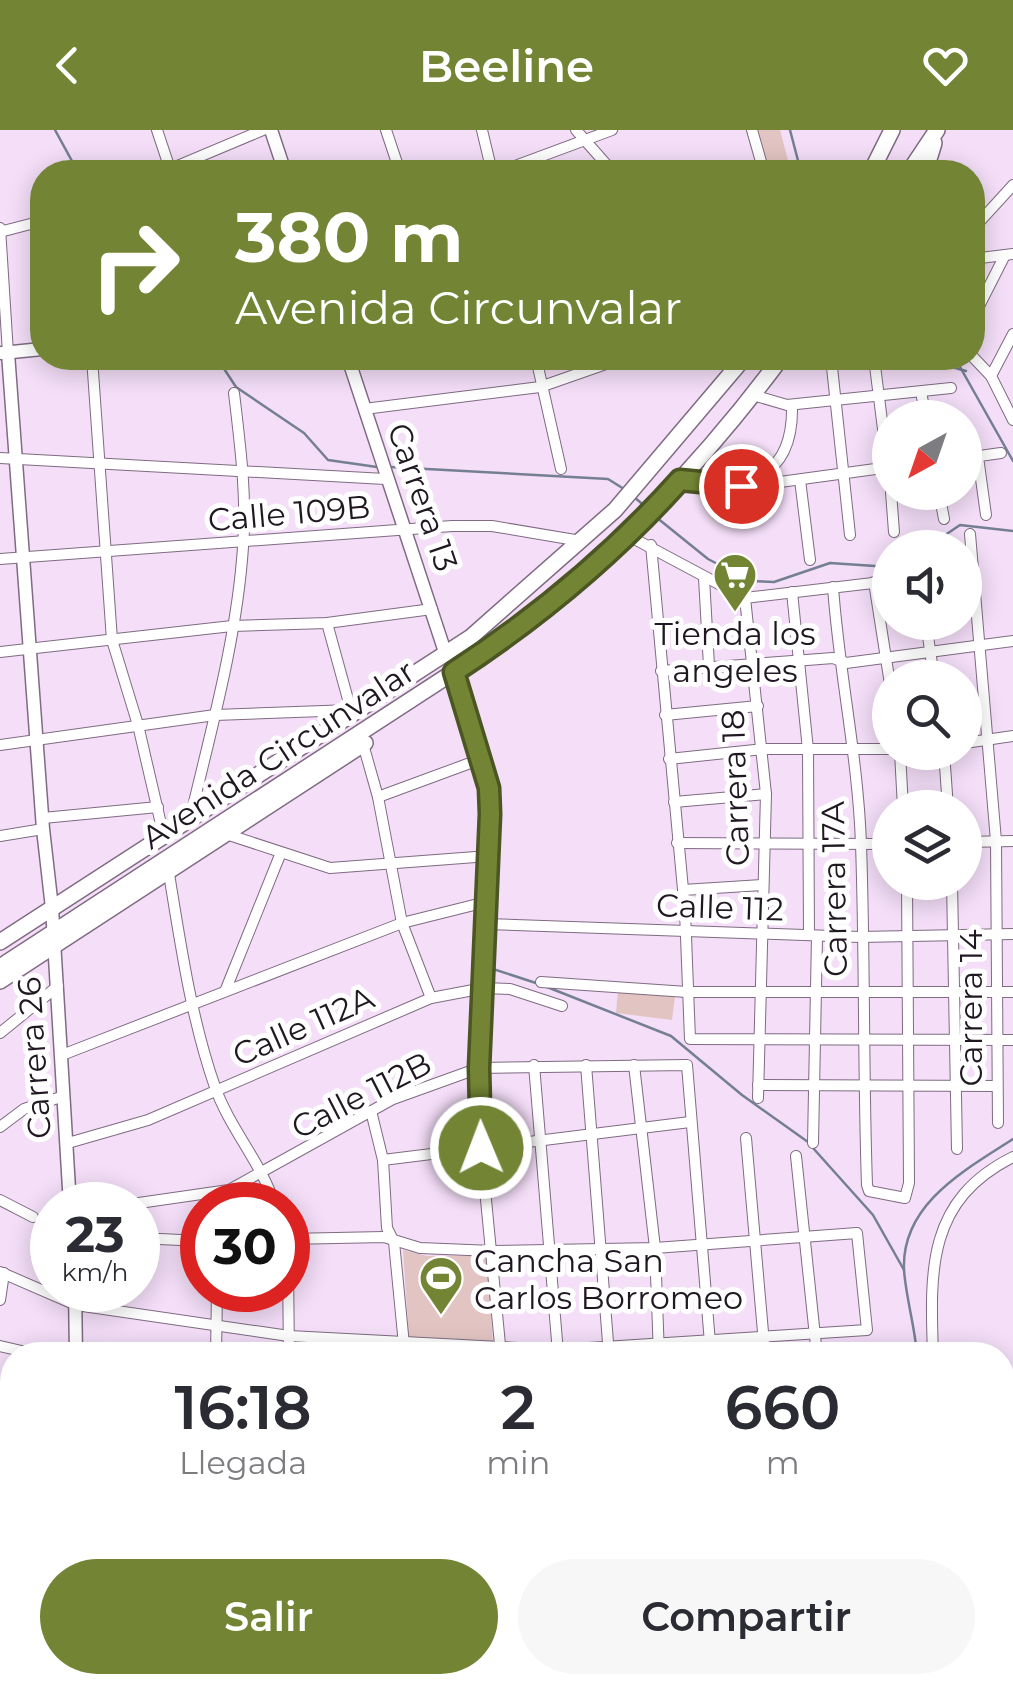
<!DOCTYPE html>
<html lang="es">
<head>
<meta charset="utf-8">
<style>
	:root { --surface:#fff; --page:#f7f7f7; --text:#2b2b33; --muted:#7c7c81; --accent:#738534 }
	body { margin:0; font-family:Montserrat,sans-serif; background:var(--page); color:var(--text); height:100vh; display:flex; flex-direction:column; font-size:38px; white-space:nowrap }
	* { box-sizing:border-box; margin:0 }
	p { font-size:32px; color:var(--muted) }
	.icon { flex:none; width:55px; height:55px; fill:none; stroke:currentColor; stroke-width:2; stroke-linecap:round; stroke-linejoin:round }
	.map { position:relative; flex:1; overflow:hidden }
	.drawer { position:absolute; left:0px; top:1212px; width:1015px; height:352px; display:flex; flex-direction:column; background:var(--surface); border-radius:40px 40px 0 0; box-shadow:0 5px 25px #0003 }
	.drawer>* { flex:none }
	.banner { position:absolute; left:30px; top:30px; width:955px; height:210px; border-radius:40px; box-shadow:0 5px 25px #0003; background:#738534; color:#fff; overflow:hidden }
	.needle { width:65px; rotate:220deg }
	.tools { position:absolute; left:872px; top:270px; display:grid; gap:20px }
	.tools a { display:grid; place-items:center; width:110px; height:110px; border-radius:50%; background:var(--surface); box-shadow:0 5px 25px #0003; font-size:50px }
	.speed { position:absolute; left:30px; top:1052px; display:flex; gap:20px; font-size:50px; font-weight:700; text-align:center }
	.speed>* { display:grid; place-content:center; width:130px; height:130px; border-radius:50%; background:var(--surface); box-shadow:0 5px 25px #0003; line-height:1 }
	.speed small { font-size:25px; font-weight:400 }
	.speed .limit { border:15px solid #d22; background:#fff; color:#111 }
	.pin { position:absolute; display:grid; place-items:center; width:85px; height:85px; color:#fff; margin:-42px; border:5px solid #fff; border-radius:50%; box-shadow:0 2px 10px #0007 }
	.me { position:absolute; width:110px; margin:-55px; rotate:359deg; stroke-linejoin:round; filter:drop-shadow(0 0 8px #0008) }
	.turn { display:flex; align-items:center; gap:35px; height:210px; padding:0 40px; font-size:45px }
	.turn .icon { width:130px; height:130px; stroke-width:2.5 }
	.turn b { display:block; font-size:70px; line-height:85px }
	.eta { display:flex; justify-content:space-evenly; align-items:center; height:170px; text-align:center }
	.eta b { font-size:60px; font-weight:600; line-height:70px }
	.button { display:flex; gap:20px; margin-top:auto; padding:20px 40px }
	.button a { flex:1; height:115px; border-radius:60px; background:var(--accent); color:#fff; font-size:40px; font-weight:600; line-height:115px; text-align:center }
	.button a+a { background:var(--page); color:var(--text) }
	header { display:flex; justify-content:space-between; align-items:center; height:130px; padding:0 40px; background:var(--accent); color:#fff; font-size:45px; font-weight:600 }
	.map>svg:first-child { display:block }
	.park { fill:#e2c5c2 }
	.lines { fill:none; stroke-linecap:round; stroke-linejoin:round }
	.stream { stroke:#757f93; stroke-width:2.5 }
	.minor-casing { stroke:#7f6b82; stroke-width:12 }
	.tertiary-casing { stroke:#7f6b82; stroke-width:15 }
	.trunk-casing { stroke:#7f6b82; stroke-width:18 }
	.minor { stroke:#fff; stroke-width:10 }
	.tertiary { stroke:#fff; stroke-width:12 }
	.trunk { stroke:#fff; stroke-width:15 }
	.route-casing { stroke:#4b5622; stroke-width:25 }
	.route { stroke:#738534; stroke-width:18 }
	.labels { text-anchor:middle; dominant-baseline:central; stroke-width:10; stroke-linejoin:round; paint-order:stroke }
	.street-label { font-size:32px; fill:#201821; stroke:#fff }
	.poi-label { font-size:32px; fill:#201821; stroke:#fff }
</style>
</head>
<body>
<header><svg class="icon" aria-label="back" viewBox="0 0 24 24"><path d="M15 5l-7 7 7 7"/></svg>Beeline<svg class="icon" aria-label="heart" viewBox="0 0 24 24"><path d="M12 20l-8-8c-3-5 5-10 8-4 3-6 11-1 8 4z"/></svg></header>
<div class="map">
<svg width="1013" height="1564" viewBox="0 0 1013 1564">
	<rect width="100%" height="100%" fill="#f4def8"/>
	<g class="park">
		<polygon points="757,0 780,0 791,42 769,42"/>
		<polygon points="618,860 675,866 672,890 616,883"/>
		<polygon points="403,1120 427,1126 487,1125 493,1214 409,1209"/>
	</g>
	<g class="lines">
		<g class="stream">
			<polyline points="55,0 78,42"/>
			<polyline points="790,0 801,42"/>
			<polyline points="217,228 236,257 304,303 328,330 377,337"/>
			<polyline points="919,228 966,241"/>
			<polyline points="955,228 1013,331"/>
			<polyline points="390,337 608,349 624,359"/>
			<polyline points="634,367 647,378"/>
			<polyline points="656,387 708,429 750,451 774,452 830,433 890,437"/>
			<polyline points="926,418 960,395 1013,401"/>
			<polyline points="493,839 539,854"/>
			<polyline points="547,857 671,906 742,965 808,1012"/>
			<polyline points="813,1018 873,1085 904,1140"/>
			<path d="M917,1225c-2,-28 -11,-57 -13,-85 -3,-66 61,-100 109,-131"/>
			<polyline points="13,1564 40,1558 86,1563"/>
			<polyline points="988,1564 988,1552"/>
		</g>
		<defs>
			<g id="minor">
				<polyline points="157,0 171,42"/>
				<polyline points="386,0 400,42"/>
				<polyline points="482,0 492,42"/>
				<polyline points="576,0 613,42"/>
				<polyline points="752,0 764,42"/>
				<polyline points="163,42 263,0"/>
				<polyline points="499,42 612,0"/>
				<polyline points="0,98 8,223"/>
				<polyline points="972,100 1013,55"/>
				<polyline points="0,102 42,91"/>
				<polyline points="972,129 1013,124"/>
				<polyline points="972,190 1005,125"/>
				<polyline points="972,226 991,246 1013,290"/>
				<polyline points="92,228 112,510 138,595 164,707"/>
				<polyline points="536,228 561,339"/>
				<polyline points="831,228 850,405"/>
				<polyline points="874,228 890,354"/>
				<polyline points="991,246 1013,204"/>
				<polyline points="921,262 926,288"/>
				<polyline points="753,265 787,275 951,258"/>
				<polyline points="364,279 540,257 623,228"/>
				<polyline points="978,327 986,385"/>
				<polyline points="0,328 385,349"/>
				<polyline points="965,328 1001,323"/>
				<path d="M680,350c63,12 114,1 112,-75"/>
				<polyline points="800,350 810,430"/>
				<polyline points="742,356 764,363 780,352 890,337"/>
				<polyline points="891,362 894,402"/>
				<polyline points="939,362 944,389"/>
				<polyline points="970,404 996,711 998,993"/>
				<polyline points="627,405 745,468 890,451"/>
				<polyline points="651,415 685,781 690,909 1013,910"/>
				<polyline points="0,429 452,396 492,396 581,411"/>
				<polyline points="704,448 709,536"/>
				<polyline points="874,452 890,554"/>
				<path d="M833,457c6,86 25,170 28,257 4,113 2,228 6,341l2,6 36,7 4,-15 -2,-301"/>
				<polyline points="792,462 808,620 809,805"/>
				<polyline points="745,468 766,664 758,968"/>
				<polyline points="926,492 934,548"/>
				<polyline points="327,493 352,584"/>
				<polyline points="0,522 232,496 327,493 432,479"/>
				<polyline points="661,541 833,528 846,533 1013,511"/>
				<polyline points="454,542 489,658 491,684 479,938 481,1018 501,1225"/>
				<polyline points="665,585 758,576"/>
				<polyline points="965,613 1013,606"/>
				<polyline points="363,614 378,667 402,793 431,868"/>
				<polyline points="0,615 215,585 351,580"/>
				<polyline points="900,622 903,678"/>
				<polyline points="944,622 948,678"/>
				<polyline points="669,629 764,619 890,619"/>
				<polyline points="378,667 481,629"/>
				<polyline points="674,672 766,664"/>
				<polyline points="43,688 158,677"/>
				<path d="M190,689c21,-89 47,-181 53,-272 4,-52 -3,-103 -9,-154"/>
				<polyline points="229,705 330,738 489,726"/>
				<polyline points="0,706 43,699"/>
				<polyline points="965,712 1013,711"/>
				<polyline points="677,713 890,714"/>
				<path d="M169,744c12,72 22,144 46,213 15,42 46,75 60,118"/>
				<polyline points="952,752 957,1019"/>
				<polyline points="683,760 762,755"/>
				<polyline points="486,794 860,807 1013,804"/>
				<polyline points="541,852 687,862 1013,862"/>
				<polyline points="226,859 280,725"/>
				<polyline points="0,903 58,856"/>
				<polyline points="62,925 402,793 486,772"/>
				<polyline points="534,935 558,1223"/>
				<polyline points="586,935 609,1225"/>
				<polyline points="634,935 655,1118 659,1225"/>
				<polyline points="758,955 997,956"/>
				<polyline points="371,981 383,1030 387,1098 394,1112 405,1225"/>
				<polyline points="0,997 24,979 64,966"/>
				<polyline points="746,1008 765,1225"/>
				<polyline points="68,1013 148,990 431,868 484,858 510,859 562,876"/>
				<polyline points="813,1013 817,806"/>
				<polyline points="796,1026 817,1225"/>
				<polyline points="383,1030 690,992"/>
				<polyline points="0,1070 33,1087"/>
				<polyline points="125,1075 229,1060 393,969 479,938 687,935 711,1225"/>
				<polyline points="138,1108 202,1111"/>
				<polyline points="288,1138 289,1225"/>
				<polyline points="0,1142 76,1175 289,1206 557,1220 867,1200 857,1103 655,1118 493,1121 420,1118 384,1107 288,1109"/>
				<polyline points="0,1170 4,1143"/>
				<polyline points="0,1216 39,1225"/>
				<polyline points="216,1225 217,1160"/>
				<path d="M933,1225c-3,-85 -6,-155 80,-198"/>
				<polyline points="0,1345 12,1345"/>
				<polyline points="0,1438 12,1441"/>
				<polyline points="1002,1501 1011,1526 1009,1564"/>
				<polyline points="0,1538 12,1541"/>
				<polyline points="88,1552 150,1557 182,1552"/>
				<polyline points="187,1552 188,1564"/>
				<polyline points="297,1552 298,1564"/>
				<polyline points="368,1552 371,1564"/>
				<polyline points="445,1552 447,1564"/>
				<polyline points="596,1552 598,1564"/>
				<polyline points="692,1552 694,1564"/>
				<polyline points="749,1552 751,1564"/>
				<polyline points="803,1552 805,1564"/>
				<polyline points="503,1564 536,1552"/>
			</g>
			<g id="tertiary">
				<polyline points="271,0 285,42"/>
				<polyline points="2,223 42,219"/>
				<polyline points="8,223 43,699 52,778 70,1075"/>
				<polyline points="348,228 446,525"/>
				<polyline points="75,1160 76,1225"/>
				<polyline points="91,1552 92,1564"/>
			</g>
			<g id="trunk">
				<polyline points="871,42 892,0"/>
				<polyline points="909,42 937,0"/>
				<polyline points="925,42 934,13"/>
				<polyline points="0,812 471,507 615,380 744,228"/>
				<path d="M0,837l529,-344c95,-78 179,-167 252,-265"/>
				<polyline points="0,851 365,613"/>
			</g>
		</defs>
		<use href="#minor" class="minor-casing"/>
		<use href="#tertiary" class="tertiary-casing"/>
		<use href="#trunk" class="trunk-casing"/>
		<use href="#minor" class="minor"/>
		<use href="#tertiary" class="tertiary"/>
		<use href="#trunk" class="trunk"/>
	</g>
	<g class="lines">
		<defs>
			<path id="route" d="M481,1018l-2,-80 11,-254 -1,-26 -35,-116c84,-55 159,-117 226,-192l61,6"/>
		</defs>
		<use href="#route" class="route-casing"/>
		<use href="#route" class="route"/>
	</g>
	<defs>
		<symbol id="supermarket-pin" viewBox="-11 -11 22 30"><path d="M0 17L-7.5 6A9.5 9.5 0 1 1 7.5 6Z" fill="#738534" stroke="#fff"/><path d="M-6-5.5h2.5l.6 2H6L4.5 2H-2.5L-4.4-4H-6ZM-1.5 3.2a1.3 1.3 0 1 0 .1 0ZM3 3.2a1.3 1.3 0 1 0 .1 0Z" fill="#fff"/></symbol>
		<symbol id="stadium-pin" viewBox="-11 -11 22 30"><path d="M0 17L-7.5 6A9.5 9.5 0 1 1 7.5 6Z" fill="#738534" stroke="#fff"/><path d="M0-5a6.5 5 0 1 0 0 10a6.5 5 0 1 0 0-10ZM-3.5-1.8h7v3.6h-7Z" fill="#fff"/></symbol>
	</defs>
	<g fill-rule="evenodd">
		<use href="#supermarket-pin" x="710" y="420" width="50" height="68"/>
		<use href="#stadium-pin" x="416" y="1123" width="50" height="68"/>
	</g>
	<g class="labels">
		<g class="street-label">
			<text transform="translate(423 367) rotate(71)">Carrera 13</text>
			<text transform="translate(289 383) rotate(-5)">Calle 109B</text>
			<text transform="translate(278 624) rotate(-33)">Avenida Circunvalar</text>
			<text transform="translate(735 658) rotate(-92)">Carrera 18</text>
			<text transform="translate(834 759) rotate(-91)">Carrera 17A</text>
			<text transform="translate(720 777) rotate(2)">Calle 112</text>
			<text transform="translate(970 878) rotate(-90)">Carrera 14</text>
			<text transform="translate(303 896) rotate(-24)">Calle 112A</text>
			<text transform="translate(34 928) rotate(-94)">Carrera 26</text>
			<text transform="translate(361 965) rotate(-27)">Calle 112B</text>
		</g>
		<g class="poi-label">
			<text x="735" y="503">Tienda los<tspan x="735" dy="37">angeles</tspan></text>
			<text x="474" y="1130" text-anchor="start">Cancha San<tspan x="474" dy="37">Carlos Borromeo</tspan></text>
		</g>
	</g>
</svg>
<div class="tools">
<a><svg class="needle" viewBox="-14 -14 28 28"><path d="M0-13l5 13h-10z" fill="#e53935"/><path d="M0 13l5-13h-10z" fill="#7c7c81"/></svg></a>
<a><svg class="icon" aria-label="sound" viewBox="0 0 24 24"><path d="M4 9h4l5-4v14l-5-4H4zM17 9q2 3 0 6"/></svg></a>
<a><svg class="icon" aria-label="search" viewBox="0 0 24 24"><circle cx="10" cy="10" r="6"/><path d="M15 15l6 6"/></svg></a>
<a><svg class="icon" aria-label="layers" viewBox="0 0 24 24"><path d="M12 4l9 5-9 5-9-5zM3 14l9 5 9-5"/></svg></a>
</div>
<div class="speed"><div>23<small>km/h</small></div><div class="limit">30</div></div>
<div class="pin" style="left:741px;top:356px;background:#d93025"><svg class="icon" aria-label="arrive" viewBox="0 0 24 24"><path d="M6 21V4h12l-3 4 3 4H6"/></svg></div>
<svg class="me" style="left:481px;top:1018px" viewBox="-20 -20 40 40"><circle r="17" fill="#738534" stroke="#fff" stroke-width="3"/><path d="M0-11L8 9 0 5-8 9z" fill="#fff"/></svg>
<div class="banner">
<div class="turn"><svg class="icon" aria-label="right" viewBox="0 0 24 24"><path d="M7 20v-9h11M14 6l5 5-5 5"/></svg><div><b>380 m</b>Avenida Circunvalar</div></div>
</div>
<section class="drawer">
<div class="eta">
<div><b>16:18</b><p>Llegada</p></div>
<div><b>2</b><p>min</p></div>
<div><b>660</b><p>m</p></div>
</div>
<div class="button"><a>Salir</a><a>Compartir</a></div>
</section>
</div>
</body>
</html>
